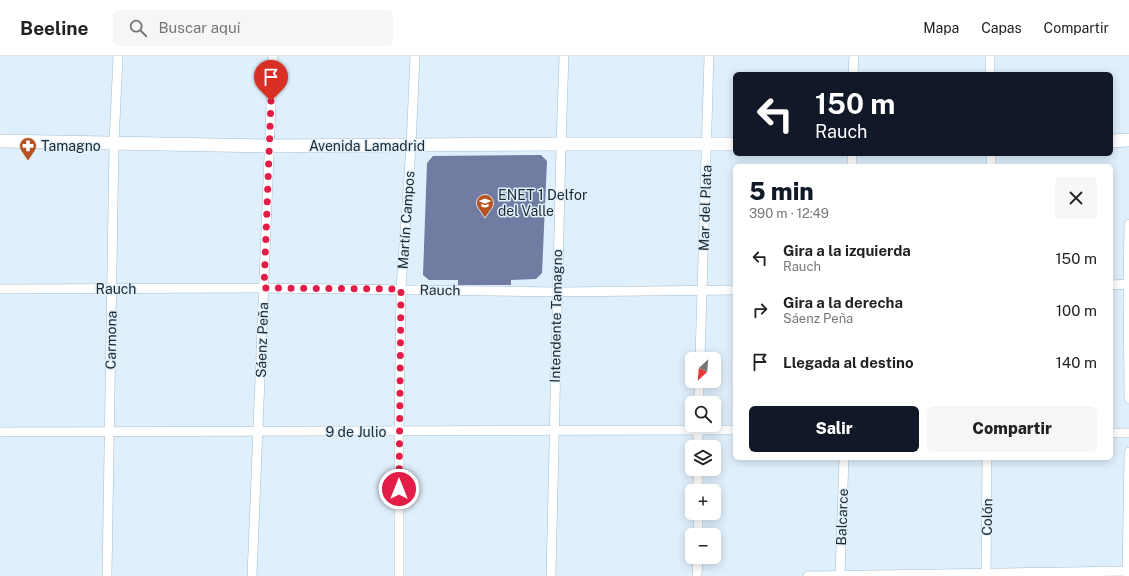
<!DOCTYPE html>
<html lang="es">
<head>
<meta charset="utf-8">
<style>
	:root { --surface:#fff; --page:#f6f6f6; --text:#222; --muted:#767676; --line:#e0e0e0; --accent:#111827 }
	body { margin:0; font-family:"Public Sans",sans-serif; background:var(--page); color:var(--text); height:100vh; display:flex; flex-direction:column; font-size:15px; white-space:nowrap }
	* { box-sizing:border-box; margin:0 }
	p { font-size:13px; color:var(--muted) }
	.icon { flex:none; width:22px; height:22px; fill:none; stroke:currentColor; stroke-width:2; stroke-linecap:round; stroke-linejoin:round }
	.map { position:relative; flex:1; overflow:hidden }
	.drawer { position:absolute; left:733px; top:108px; width:380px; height:296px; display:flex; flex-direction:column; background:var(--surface); border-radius:6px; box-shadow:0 2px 10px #0003 }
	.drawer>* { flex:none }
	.guide { position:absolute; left:733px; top:16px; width:380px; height:84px; border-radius:6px; box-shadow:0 2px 10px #0003; background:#111827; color:#fff; overflow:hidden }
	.needle { width:26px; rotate:206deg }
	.buttons { position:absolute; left:685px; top:296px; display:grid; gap:8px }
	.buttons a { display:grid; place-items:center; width:36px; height:36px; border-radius:6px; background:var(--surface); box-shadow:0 2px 10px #0003; font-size:20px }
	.pin { position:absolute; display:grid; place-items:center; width:34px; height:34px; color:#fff; margin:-41px -17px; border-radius:50% 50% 50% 0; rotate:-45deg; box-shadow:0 0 4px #0007 }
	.pin .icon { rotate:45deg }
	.me { position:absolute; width:44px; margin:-22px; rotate:0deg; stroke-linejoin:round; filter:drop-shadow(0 0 3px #0008) }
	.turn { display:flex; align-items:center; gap:14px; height:84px; padding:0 16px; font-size:18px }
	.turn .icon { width:52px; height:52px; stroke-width:2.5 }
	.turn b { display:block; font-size:28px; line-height:34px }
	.round { display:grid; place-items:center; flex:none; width:42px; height:42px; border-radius:6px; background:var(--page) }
	.summary { display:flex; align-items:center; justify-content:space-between; height:68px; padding:0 16px }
	h1 { font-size:24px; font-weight:800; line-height:30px; color:var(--accent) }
	.primary-button { display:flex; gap:8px; margin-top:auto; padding:8px 16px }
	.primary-button a { flex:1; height:46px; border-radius:6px; background:var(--accent); color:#fff; font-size:16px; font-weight:800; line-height:46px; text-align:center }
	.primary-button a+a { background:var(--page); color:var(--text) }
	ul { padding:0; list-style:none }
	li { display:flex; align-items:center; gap:12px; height:52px; padding:0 16px }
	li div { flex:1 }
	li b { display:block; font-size:15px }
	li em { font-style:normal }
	header { display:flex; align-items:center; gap:24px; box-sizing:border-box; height:56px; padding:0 20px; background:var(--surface); border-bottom:1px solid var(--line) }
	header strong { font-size:19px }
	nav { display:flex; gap:22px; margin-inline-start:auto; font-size:14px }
	.search { width:280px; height:36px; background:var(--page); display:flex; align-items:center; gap:10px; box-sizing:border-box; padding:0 14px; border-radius:6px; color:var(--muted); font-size:15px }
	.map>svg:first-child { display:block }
	.building { fill:#727ba1 }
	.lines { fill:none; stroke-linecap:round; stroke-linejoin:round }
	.street-casing { stroke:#a3bccf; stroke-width:10 }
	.secondary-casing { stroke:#a3bccf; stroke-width:14 }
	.street { stroke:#fff; stroke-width:9 }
	.secondary { stroke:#fff; stroke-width:13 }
	.route { stroke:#e11d48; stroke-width:7; stroke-dasharray:0 12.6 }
	.labels { text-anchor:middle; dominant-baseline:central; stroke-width:3; stroke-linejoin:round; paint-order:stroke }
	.poi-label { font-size:14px; fill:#202a31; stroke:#dfeffb; text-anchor:start }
	.street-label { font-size:14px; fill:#202a31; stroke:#dfeffb }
</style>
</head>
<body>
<header>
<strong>Beeline</strong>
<div class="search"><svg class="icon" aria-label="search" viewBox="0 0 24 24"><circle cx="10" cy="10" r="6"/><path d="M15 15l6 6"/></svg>Buscar aquí</div>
<nav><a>Mapa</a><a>Capas</a><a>Compartir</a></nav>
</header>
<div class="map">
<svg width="1129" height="520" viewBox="0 0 1129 520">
	<rect width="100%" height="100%" fill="#dfeffb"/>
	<polygon class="building" points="541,99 547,105 542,217 536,223 511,224 511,229 458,229 458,224 429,224 423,219 427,107 433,100"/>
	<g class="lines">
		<defs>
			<g id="street">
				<polyline points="990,0 990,18"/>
				<polyline points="853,18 854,0"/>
				<polyline points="852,110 852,98"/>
				<polyline points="991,110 991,98"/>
				<polyline points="1129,168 1128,228 1129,343"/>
				<polyline points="1111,229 1129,228"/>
				<polyline points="0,233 264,232 557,236 735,234"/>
				<polyline points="700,303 709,0"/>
				<polyline points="699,347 699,325"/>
				<polyline points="0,376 735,374"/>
				<polyline points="1111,377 1129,377"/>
				<polyline points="698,391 698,369"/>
				<polyline points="698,435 698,413"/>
				<polyline points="698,479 698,457"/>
				<polyline points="107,520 114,88 118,0"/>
				<polyline points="252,520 273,0"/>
				<polyline points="399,520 399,375 401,233 411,90 415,0"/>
				<polyline points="551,520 561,88 564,0"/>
				<polyline points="697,520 698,501"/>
				<polyline points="808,520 1129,515"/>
				<polyline points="840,520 844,402"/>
				<polyline points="986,520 987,402"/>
				<polyline points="1127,520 1129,396"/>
			</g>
			<g id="secondary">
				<polyline points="0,85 269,90 561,88 735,88"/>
				<polyline points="1111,85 1129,84"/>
			</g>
		</defs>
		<use href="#street" class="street-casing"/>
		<use href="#secondary" class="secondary-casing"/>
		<use href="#street" class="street"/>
		<use href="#secondary" class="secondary"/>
	</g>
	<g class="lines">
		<polyline class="route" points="271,45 264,232 401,233 399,433"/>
	</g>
	<defs>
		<symbol id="pharmacy-pin" viewBox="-11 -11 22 30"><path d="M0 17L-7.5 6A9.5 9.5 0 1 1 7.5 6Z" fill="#b75320" stroke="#dfeffb"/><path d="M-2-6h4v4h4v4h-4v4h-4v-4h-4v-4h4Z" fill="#fff"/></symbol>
		<symbol id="school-pin" viewBox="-11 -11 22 30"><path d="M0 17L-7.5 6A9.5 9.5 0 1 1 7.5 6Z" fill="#b75320" stroke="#dfeffb"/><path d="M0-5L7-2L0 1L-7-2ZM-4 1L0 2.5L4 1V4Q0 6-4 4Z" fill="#fff"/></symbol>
	</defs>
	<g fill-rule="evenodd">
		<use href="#pharmacy-pin" x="18" y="80" width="20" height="27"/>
		<use href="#school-pin" x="475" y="137" width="20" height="27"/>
	</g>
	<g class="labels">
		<g class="poi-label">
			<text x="41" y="90">Tamagno</text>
			<text x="498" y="139">ENET 1 Delfor<tspan x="498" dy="16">del Valle</tspan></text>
		</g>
		<g class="street-label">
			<text x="367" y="90">Avenida Lamadrid</text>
			<text transform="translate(705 152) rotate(-88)">Mar del Plata</text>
			<text transform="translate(406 164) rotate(-86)">Martín Campos</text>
			<text x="116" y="233">Rauch</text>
			<text transform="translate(440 234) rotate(1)">Rauch</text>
			<text transform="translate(556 260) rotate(-89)">Intendente Tamagno</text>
			<text transform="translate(111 284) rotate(-89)">Carmona</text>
			<text transform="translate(262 284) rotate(-88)">Sáenz Peña</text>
			<text x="356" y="376">9 de Julio</text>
			<text transform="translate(842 461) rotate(-88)">Balcarce</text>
			<text transform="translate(987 461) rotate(-89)">Colón</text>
		</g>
	</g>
</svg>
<div class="buttons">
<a><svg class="needle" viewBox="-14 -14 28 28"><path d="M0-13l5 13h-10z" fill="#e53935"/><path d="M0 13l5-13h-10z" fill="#767676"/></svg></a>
<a><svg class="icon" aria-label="search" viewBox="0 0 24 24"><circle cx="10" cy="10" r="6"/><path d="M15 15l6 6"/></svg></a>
<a><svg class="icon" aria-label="layers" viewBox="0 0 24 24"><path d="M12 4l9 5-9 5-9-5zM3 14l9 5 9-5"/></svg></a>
<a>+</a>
<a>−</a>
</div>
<div class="pin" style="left:271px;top:45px;background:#d93025"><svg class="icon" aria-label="arrive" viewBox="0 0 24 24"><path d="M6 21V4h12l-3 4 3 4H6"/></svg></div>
<svg class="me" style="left:399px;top:433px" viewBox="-20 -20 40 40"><circle r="17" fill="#e11d48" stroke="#fff" stroke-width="3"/><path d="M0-11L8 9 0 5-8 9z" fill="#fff"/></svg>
<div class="guide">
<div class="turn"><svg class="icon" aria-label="left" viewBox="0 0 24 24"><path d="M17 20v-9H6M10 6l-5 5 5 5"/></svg><div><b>150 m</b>Rauch</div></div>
</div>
<section class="drawer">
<div class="summary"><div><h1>5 min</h1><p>390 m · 12:49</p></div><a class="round"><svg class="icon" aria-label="close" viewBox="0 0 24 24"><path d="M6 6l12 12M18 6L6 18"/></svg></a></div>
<ul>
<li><svg class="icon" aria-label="left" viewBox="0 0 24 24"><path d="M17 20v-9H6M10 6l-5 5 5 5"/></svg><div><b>Gira a la izquierda</b><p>Rauch</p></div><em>150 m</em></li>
<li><svg class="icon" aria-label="right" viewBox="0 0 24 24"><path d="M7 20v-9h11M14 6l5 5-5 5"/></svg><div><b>Gira a la derecha</b><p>Sáenz Peña</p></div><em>100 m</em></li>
<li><svg class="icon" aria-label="arrive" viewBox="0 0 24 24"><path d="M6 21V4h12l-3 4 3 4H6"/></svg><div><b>Llegada al destino</b></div><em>140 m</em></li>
</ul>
<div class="primary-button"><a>Salir</a><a>Compartir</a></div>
</section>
</div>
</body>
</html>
